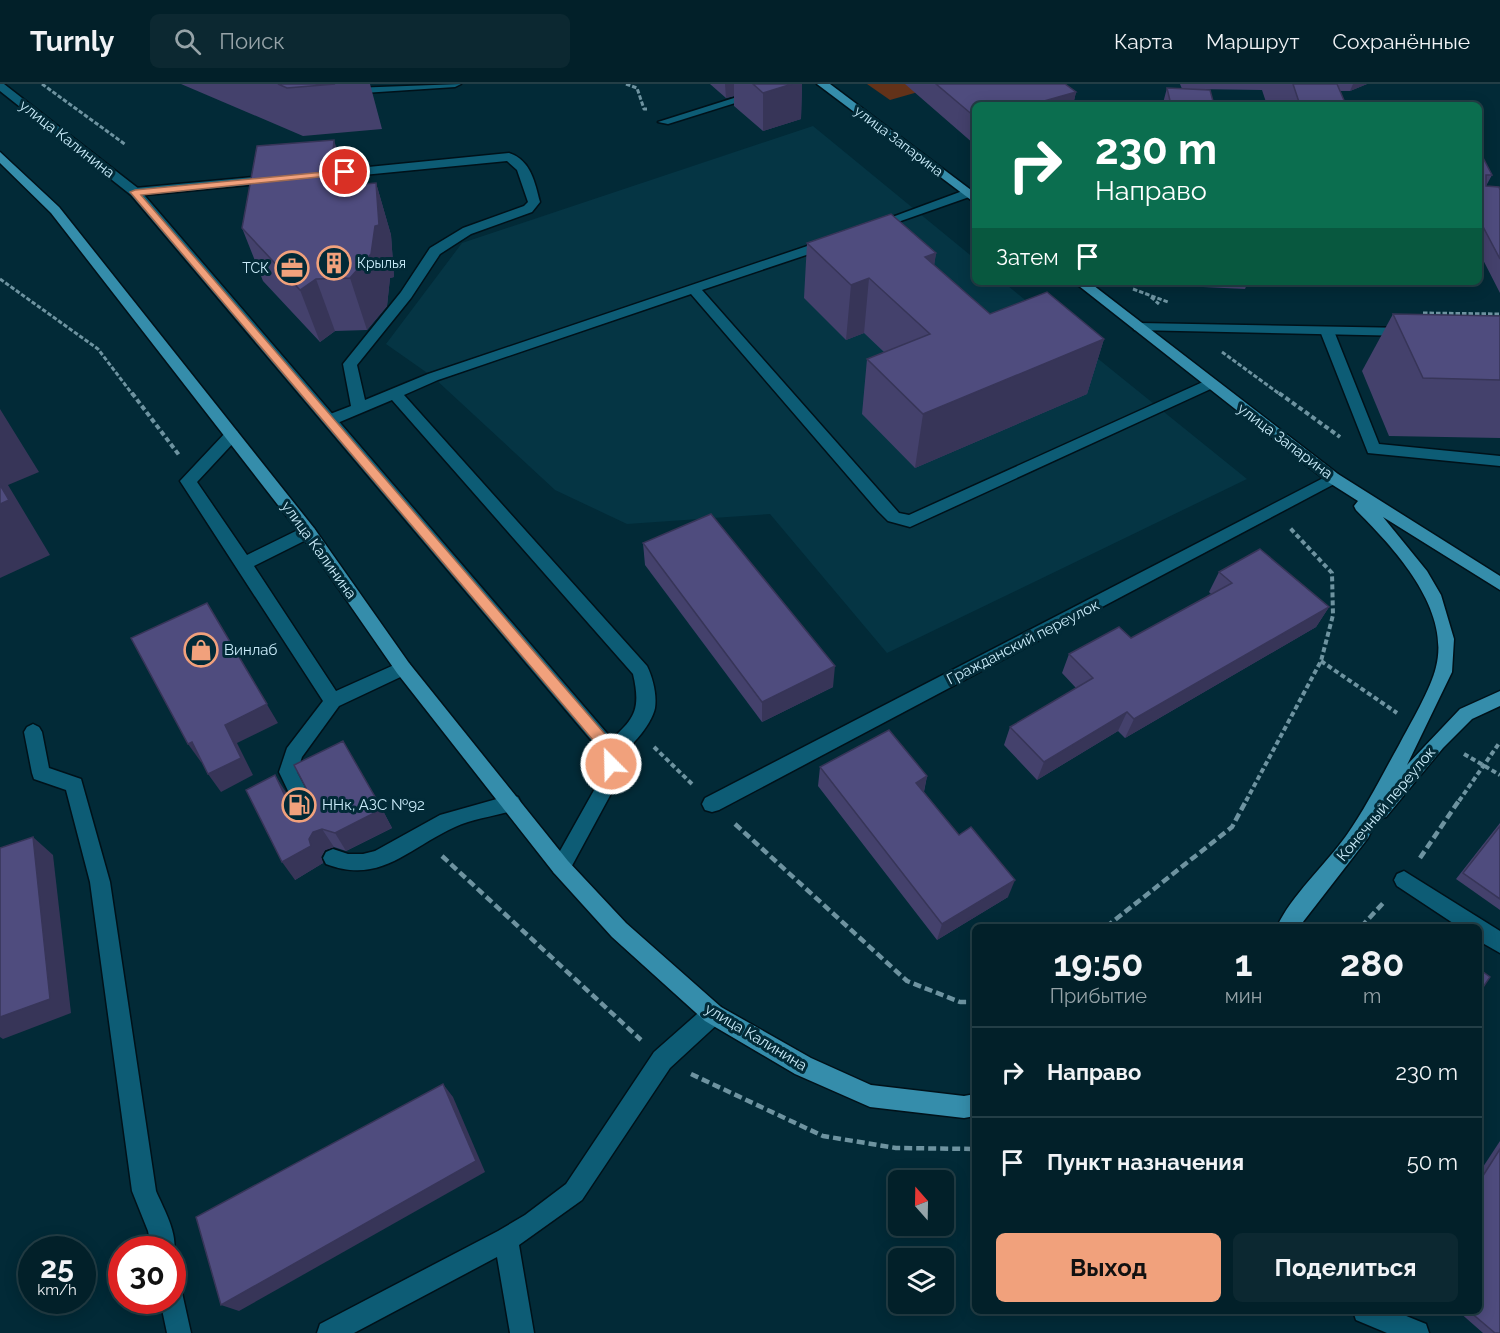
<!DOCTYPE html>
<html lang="ru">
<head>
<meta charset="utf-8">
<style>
	:root { --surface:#022029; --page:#0c2831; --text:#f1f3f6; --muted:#96a3a8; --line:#233e46; --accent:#f1a17c }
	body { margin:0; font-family:Raleway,sans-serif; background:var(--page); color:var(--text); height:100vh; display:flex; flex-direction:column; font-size:22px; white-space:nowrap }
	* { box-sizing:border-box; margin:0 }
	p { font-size:20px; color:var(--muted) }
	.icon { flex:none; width:33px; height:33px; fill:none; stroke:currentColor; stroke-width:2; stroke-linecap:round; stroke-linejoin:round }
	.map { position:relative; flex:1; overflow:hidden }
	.panel { position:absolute; left:972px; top:840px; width:510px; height:390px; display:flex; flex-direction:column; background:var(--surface); border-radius:9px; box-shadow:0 3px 15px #0003,0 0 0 2px var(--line) }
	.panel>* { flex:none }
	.guide { position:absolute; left:972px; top:18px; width:510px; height:183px; border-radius:9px; box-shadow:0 3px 15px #0003,0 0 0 2px var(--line); background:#0b6e4f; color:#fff; overflow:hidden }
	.needle { width:39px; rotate:340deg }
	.tools { position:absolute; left:888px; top:1086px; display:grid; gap:12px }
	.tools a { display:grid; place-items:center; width:66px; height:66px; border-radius:9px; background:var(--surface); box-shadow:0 3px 15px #0003,0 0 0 2px var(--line); font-size:30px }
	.speed { position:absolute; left:18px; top:1152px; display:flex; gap:12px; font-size:30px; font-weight:700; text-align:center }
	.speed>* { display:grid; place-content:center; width:78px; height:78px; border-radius:50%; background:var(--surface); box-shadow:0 3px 15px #0003,0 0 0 2px var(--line); line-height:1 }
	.speed small { font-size:15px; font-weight:400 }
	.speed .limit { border:9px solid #d22; background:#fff; color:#111 }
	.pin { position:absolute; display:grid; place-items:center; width:51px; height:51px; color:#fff; margin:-26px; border:3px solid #fff; border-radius:50%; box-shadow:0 2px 6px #0007 }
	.me { position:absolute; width:66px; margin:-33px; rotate:337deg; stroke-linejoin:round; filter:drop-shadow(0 0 4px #0008) }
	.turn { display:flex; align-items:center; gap:21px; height:126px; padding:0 24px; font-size:27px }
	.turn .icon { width:78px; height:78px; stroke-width:2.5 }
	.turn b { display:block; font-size:42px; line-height:51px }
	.then { display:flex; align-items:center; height:57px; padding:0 24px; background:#0003; gap:12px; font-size:22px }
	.eta { display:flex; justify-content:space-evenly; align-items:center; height:102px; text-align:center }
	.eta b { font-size:36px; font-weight:700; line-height:42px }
	.button { display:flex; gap:12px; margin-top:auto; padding:12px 24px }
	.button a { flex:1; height:69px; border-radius:9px; background:var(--accent); color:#111; font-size:24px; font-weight:700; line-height:69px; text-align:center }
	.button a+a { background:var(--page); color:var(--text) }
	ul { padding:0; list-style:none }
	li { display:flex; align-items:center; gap:18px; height:90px; padding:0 24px; border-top:2px solid var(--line) }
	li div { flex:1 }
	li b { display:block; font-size:22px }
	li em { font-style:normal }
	header { display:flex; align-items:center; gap:36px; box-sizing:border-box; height:84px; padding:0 30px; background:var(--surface); border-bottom:2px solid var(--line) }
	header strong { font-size:28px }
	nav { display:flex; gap:33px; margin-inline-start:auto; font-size:21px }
	.search { width:420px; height:54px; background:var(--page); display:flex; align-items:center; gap:15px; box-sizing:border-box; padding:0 21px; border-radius:9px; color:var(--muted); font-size:22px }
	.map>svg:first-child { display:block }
	.built { fill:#053544 }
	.green { fill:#633219 }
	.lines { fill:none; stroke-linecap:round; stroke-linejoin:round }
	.lane-casing { stroke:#001119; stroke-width:3 }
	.street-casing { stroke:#001119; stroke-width:3 }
	.primary-casing { stroke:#001119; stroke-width:3 }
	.path-far2 { stroke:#6e93a0; stroke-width:3; stroke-dasharray:4.5 2; stroke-linecap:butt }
	.path-far1 { stroke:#6e93a0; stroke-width:4; stroke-dasharray:5 3; stroke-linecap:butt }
	.path { stroke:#6e93a0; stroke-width:4.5; stroke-dasharray:8 4; stroke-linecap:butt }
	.lane { fill:#0d5c75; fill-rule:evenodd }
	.street { fill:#0d5c75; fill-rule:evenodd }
	.primary { fill:#358dab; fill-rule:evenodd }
	.wall { fill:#44416c }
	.shaded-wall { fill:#373558 }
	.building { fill:#4f4c7e; stroke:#373558; stroke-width:1.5 }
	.route { fill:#f1a17c; stroke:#9d6951; stroke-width:1.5 }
	.labels { text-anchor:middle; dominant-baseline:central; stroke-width:6; stroke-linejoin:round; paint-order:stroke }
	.far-street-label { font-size:14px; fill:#caecfa; stroke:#022a37 }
	.far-poi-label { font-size:14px; fill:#caecfa; stroke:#022a37; text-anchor:start }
	.street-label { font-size:15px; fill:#caecfa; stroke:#022a37 }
	.poi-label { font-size:15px; fill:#caecfa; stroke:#022a37; text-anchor:start }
</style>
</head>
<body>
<header>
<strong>Turnly</strong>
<div class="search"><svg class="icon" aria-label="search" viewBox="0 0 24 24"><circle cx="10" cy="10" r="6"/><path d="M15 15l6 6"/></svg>Поиск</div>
<nav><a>Карта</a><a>Маршрут</a><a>Сохранённые</a></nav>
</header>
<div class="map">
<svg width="1500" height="1249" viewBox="0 0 1500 1249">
	<rect width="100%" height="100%" fill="#022a37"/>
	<polygon class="built" points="813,42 975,175 975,198 1003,198 1247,395 887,569 770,430 627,440 555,406 433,293 386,260 462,159"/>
	<polygon class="green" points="867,0 946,0 890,16"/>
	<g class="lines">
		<defs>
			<g id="lane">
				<polygon points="297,0 313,0 324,5 461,0 455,3 333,11 318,10"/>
				<polygon points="778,0 796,0 668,40 658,38"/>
				<path d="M509,69c22,7 26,30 31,49l-8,10 -61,22 -31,20 -29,44 -54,67 8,35 63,-26 400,-135 6,4 -1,3 -131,44 197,223 10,2 296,-134 5,-2 7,5 -2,3 -305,140 -22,-6 -10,-10 -187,-217 -253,86 -34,15 243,271c6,12 10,29 8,42 -3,17 -33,55 -51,48l-2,-5 2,-5c29,-26 38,-33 29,-72l-241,-274 -57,24 -5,1 -7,-5 2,-4 26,-10 -8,-42 58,-72 29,-44 33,-20 61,-22 4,-4 -11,-32 -10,-9 -185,18 -4,-1v-6z"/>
				<polygon points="274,91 280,95 278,98 135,112 129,108 135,104"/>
				<polygon points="968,105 972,106 972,112 878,145 874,146 868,142"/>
				<polygon points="1327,243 1334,247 1379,360 1500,372 1500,382 1368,369 1320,247"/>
				<polygon points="232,346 237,347 239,351 237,355 197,398 247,471 302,444 314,444 316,448 314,452 254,482 336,607 403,577 409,579 412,584 409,589 339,622 302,673 297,688 316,724 313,730 306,732 299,730 279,688 287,664 323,617 180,397 227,347"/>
				<path d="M33,640l6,3 3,5 7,36 32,11 29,103 46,309c8,19 25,47 16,67v-8h-20l-4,-19 -16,-40 -42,-309 -24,-92 -32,-11 -2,-6 -8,-41 3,-5z"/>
				<path d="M511,711l7,2 3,6 -3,6c-21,7 -44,9 -63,18 -47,21 -74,58 -129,37l-3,-6 3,-6 7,-3 15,5h15l12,-3 65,-36z"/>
				<polygon points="1404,787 1500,847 1500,869 1479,857 1479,843 1459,843 1397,802 1394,796 1397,790"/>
				<polygon points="713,920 721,923 724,930 721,937 670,984 582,1116 519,1161 534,1249 510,1249 497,1173 354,1249 317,1249 320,1240 498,1147 525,1131 566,1100 654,968 705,923"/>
				<polygon points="172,1201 181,1204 191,1249 167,1249 160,1216 172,1216"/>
				<polygon points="1353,1227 1394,1227 1426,1240 1429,1249 1387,1249 1356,1236"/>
			</g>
			<g id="street">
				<polygon points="0,0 4,0 139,105 618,662 620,667 620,693 568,789 561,792 554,789 551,783 602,692 602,669 131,111 0,7"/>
				<polygon points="1139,239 1408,244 1415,248 1408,252 1134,246 1134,240"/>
				<polygon points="1333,389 1338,390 1341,394 1338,398 719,726 712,728 705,726 702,720 705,714"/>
			</g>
			<g id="primary">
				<polygon points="817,0 830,0 975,109 975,119"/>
				<polygon points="0,68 59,123 314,444 409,579 568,777 626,839 721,923 811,974 871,1001 964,1012 975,1010 975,1032 964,1034 870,1023 795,990 705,937 612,853 554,789 397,589 302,452 51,129 0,79"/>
				<path d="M1074,198h15l249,192 162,102v14l-117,-73 44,54 14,24 13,44 -2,33 -45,93 53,-56 40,-18v15l-28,13 -29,29 -57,69 -9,2 -9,19 -69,89h-22c13,-30 49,-63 69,-91 20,-28 36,-61 53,-91 11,-21 32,-56 37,-78 15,-59 -43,-120 -80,-157l-2,-4 4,-5 -30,-19z"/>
			</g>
		</defs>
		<use href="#lane" class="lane-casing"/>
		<use href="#street" class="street-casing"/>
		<use href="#primary" class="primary-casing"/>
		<g class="path-far2">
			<polyline points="42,0 126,61"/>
			<polyline points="626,0 637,4 644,25 647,25"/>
			<polyline points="0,195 98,265 133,311"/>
			<polyline points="1133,205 1168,218"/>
			<polyline points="1151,213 1159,220"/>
			<polyline points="1423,229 1500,230"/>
			<polyline points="1222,268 1281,311"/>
		</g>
		<g class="path-far1">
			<polyline points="132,309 179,371"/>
			<polyline points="1279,309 1340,353"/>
			<polyline points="1321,577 1397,629"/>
			<polyline points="654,663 694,702"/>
			<polyline points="1464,670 1500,691"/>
			<polyline points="1246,717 1321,577 1333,531 1332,489 1290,444"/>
			<polyline points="1459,717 1500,658"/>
		</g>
		<g class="path">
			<polyline points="735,740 907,897 960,918 975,918"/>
			<polyline points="442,772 641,956"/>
			<polyline points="1420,774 1460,715"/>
			<polyline points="1106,843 1232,743 1247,715"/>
			<polyline points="1361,843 1385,817"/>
			<polyline points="691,990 823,1052 896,1064 975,1065"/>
		</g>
		<use href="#lane" class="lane"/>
		<use href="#street" class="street"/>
		<use href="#primary" class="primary"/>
	</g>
	<g class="wall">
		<polygon points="181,0 370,0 382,45 303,52"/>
		<polygon points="710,0 802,0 801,35 763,47 734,22 734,12 726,14"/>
		<polygon points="905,0 1065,0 1076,8 1073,21 975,21 975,60 974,60"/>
		<polygon points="1180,0 1367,0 1350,7 1340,7 1346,21 1267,21 1262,6 1194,5 1214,21 1163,21 1163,19 1167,4 1182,5"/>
		<polygon points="1479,66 1492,91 1486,102 1500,106 1500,209 1479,168"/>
		<polygon points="376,99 391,151 394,193 390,194 387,222 367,246 335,247 320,258 263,197 242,144 348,101"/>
		<polygon points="807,159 936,169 934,181 990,230 1104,255 1087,310 915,384 862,330 867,275 884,268 864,249 846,256 804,214"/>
		<polygon points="1202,198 1248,198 1245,205 1203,203"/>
		<polygon points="1393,230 1500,232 1500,354 1389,352 1362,287"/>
		<polygon points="643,459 833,603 762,638 645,481"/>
		<polygon points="1219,488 1329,523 1316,543 1125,654 1118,647 1037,696 1004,661 1010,643 1076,604 1062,589 1069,570 1131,554 1211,510 1209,508"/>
		<polygon points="820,683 927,692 924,708 959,751 1008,813 937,856 818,702"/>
		<polygon points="287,710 289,714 382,725 392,744 346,767 334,763 325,766 321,773 323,779 295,796"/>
		<polygon points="1500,739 1500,826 1456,795"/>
		<polygon points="1500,1057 1500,1249 1483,1249 1458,1227 1479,1227 1479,1089"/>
	</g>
	<g class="shaded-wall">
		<polygon points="725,0 734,0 734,12 726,14"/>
		<polygon points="792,0 802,0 801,35 763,47 763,9"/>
		<polygon points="1353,0 1367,0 1350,7"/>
		<polygon points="1076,8 1073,21 1030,21"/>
		<polygon points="334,56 350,107 330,103"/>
		<polygon points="376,99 391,151 394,193 390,194 387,222 367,246 350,194"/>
		<polygon points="936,169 928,224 925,173"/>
		<polygon points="869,194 864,249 846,256 851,201"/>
		<polygon points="316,195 335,247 320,258 300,206"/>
		<polygon points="1104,255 1087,310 915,384 923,330"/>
		<polygon points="0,325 39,388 8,401 50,471 0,494"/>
		<polygon points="207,519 278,639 237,659 253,691 221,708 208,690"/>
		<polygon points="1329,523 1316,543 1125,654 1134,635"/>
		<polygon points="835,582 833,603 762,638 762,618"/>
		<polygon points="1127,628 1118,647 1037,696 1044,678"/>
		<polygon points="192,658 205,676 201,678 188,660"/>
		<polygon points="275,691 287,710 298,732 286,714"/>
		<polygon points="927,692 923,711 916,699"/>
		<polygon points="382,725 392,744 346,767 335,749"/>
		<polygon points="322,745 334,763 325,766 321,773 323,779 295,796 282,778 309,755 313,748"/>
		<polygon points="33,753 53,771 71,929 3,955 0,953 0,933"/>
		<polygon points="1015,796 1008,813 937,856 942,840"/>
		<polygon points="443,1000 453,1013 485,1088 239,1227 221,1221"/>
	</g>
	<g class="building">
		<polygon points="278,0 335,0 287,4"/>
		<polygon points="753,0 792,0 763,9"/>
		<polygon points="936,0 1065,0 1076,8 1030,21 975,21 975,33"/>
		<polygon points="1293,0 1337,0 1346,21 1300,21"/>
		<polygon points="1167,4 1210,6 1214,21 1171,21"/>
		<polygon points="1412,18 1455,20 1455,21 1413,21"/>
		<polygon points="334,56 330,103 376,99 379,141 375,142 371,170 350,194 316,195 300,206 242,144 257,62"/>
		<polygon points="1479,66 1492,91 1486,91 1486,102 1499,103 1500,106 1500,175 1479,135"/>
		<polygon points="891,130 936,169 925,173 990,230 1047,208 1104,255 923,330 867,275 930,250 869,194 851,201 807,159"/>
		<polygon points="1393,230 1500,232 1500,296 1423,294"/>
		<polygon points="0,401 9,416 0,420"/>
		<polygon points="711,430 835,582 762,618 643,459"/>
		<polygon points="1260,465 1329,523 1134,635 1127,628 1044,678 1010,643 1093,594 1069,570 1119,543 1131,554 1232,499 1219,488"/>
		<polygon points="207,519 267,620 225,641 241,674 208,690 192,658 188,660 131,554"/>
		<polygon points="889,646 927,692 916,699 959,751 971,743 1015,796 942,840 820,683"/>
		<polygon points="343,657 382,725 335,749 322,745 313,748 309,755 311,762 282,778 246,706 275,691 286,714 302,714 306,704 294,681"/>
		<polygon points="1500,742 1500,815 1463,789"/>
		<polygon points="33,753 50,915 0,933 0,764"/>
		<polygon points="1479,885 1490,893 1479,909"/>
		<polygon points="443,1000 476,1077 221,1221 196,1133"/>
		<polygon points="1500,1065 1500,1249 1495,1249 1469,1227 1479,1227 1479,1098"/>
	</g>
	<polygon class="route" points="345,86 348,87 348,90 141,111 616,663 618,680 616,684 606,684 604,669 130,108 135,106"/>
	<defs>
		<symbol id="building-ring" viewBox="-11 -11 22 22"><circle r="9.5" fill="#022a37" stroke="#f1a17c" stroke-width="1.5"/><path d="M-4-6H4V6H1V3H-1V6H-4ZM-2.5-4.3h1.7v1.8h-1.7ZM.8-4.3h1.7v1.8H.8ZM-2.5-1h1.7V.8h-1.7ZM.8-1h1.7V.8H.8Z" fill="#f1a17c"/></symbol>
		<symbol id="office-ring" viewBox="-11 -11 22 22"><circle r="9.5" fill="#022a37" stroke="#f1a17c" stroke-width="1.5"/><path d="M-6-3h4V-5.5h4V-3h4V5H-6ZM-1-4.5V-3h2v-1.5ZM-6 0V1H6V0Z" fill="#f1a17c"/></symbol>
		<symbol id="shop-ring" viewBox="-11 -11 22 22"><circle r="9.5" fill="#022a37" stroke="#f1a17c" stroke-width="1.5"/><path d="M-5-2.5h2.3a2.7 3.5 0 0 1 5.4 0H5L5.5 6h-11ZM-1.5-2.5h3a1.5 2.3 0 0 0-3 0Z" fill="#f1a17c"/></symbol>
		<symbol id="fuel-ring" viewBox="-11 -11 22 22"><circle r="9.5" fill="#022a37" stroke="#f1a17c" stroke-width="1.5"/><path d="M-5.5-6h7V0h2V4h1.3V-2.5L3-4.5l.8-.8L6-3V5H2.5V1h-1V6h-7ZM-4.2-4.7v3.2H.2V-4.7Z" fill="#f1a17c"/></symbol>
	</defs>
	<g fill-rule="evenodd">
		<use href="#building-ring" x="315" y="160" width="38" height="38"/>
		<use href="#office-ring" x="273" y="165" width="38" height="38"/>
		<use href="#shop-ring" x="182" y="547" width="38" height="38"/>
		<use href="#fuel-ring" x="280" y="702" width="38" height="38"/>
	</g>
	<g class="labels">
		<g class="far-street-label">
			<text transform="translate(899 57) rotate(37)">улица Запарина</text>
		</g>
		<g class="far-poi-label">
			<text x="357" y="179">Крылья</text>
			<text x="269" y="184" text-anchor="end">ТСК</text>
		</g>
		<g class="street-label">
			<text transform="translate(67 55) rotate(38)">улица Калинина</text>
			<text transform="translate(1285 357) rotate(37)">улица Запарина</text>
			<text transform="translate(319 466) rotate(54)">улица Калинина</text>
			<text transform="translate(1023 558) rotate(-27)">Гражданский переулок</text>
			<text transform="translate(1386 720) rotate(-50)">Конечный переулок</text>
			<text transform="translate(756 953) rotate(31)">улица Калинина</text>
		</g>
		<g class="poi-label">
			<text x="224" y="566">Винлаб</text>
			<text x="322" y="721">ННк, АЗС №92</text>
		</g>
	</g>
</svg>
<div class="tools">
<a><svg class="needle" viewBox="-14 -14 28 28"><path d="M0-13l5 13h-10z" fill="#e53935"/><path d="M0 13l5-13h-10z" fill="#96a3a8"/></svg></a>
<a><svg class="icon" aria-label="layers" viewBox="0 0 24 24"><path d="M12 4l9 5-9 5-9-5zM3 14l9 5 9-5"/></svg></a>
</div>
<div class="speed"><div>25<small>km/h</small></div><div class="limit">30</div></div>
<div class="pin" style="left:345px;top:88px;background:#d93025"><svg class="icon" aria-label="arrive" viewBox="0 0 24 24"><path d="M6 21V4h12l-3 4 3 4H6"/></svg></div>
<svg class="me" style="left:611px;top:680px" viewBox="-20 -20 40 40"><circle r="17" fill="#f1a17c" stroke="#fff" stroke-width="3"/><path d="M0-11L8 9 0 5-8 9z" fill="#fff"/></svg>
<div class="guide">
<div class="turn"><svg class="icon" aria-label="right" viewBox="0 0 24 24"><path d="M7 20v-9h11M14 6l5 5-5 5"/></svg><div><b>230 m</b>Направо</div></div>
<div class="then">Затем<svg class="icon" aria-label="arrive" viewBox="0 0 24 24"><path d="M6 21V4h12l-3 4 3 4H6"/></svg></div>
</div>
<section class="panel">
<div class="eta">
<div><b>19:50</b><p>Прибытие</p></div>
<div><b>1</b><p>мин</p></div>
<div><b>280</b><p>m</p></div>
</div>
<ul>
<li><svg class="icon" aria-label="right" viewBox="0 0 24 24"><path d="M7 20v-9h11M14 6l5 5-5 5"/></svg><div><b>Направо</b></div><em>230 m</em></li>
<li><svg class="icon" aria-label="arrive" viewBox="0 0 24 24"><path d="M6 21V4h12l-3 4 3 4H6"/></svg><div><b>Пункт назначения</b></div><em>50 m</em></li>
</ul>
<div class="button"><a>Выход</a><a>Поделиться</a></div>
</section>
</div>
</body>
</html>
